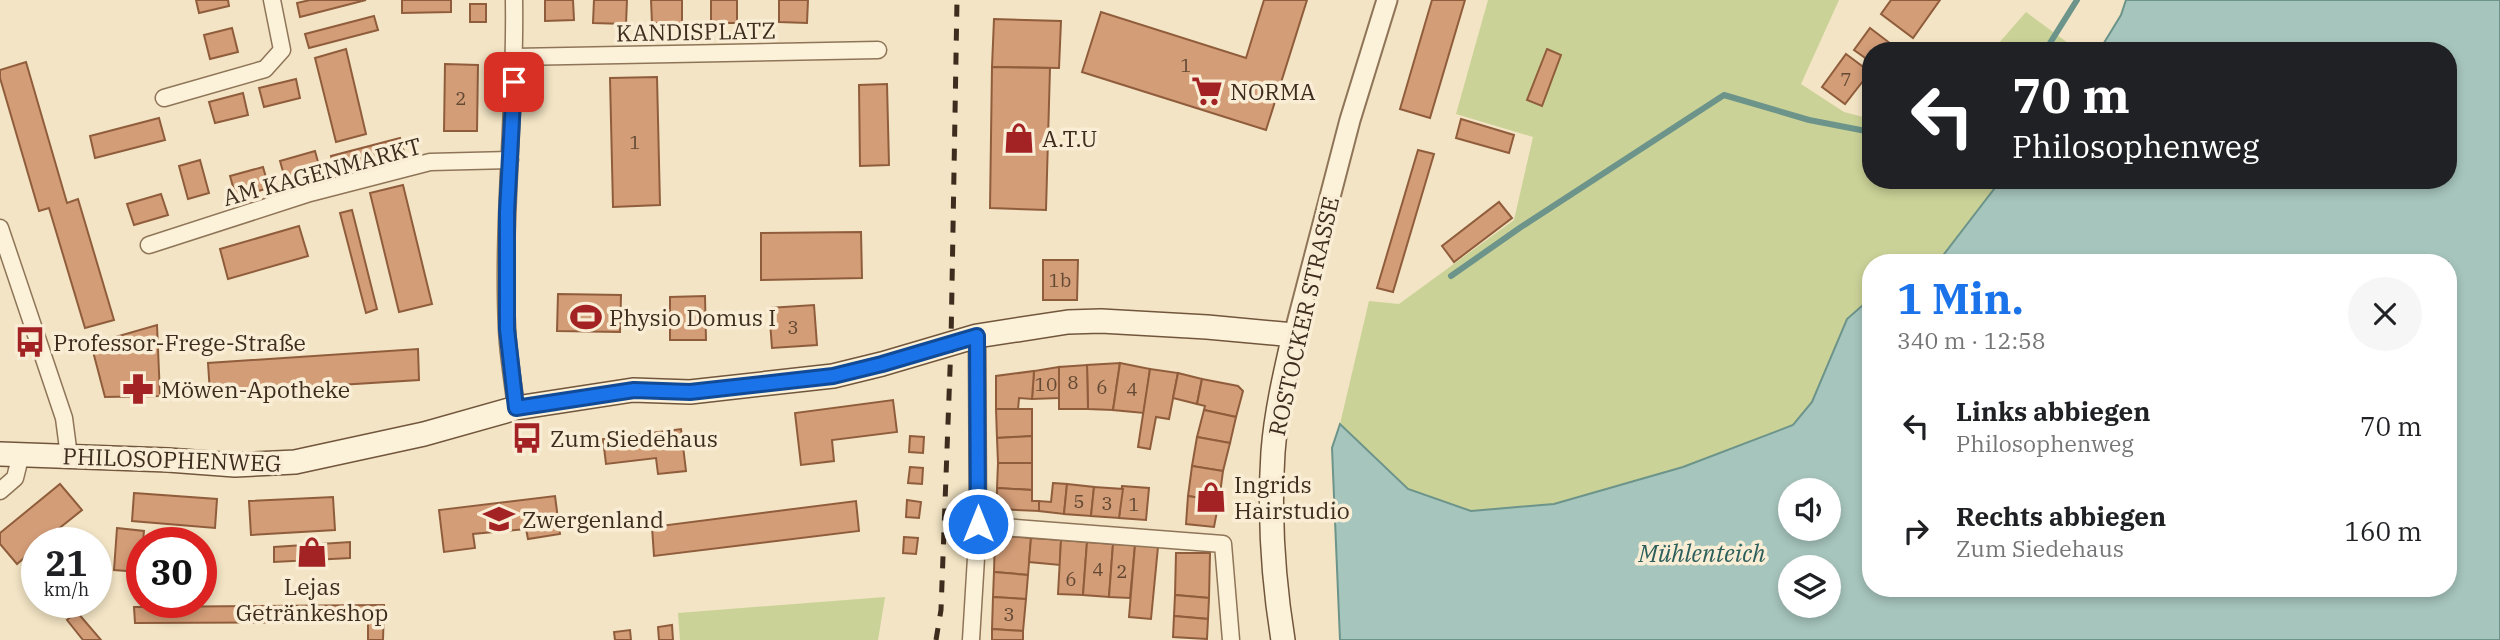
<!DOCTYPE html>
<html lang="de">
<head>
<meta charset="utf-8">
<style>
	:root { --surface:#fff; --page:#f6f6f6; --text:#202124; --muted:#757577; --accent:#1a73e8 }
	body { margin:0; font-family:"IBM Plex Serif",serif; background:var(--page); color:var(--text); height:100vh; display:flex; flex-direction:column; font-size:26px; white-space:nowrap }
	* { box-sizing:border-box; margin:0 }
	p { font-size:23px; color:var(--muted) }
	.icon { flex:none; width:38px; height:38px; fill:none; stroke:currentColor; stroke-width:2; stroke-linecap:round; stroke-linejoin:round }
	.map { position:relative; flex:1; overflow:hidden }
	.details { position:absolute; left:1862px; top:254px; width:595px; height:343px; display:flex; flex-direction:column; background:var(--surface); border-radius:28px; box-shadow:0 4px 10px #0003 }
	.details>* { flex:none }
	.hud { position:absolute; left:1862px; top:42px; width:595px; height:147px; border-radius:28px; box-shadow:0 4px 10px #0003; background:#202124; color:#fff; overflow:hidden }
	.fabs { position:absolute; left:1778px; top:478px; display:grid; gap:14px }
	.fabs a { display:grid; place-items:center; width:63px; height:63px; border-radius:50%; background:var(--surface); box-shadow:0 4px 10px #0003; font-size:35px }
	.speed { position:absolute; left:21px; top:527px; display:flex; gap:14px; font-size:35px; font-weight:700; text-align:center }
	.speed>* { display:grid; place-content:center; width:91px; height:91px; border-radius:50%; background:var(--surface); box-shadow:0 4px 10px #0003; line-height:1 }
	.speed small { font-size:18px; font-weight:400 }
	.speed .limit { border:10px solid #d22; background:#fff; color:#111 }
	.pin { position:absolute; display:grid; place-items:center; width:60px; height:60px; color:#fff; margin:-30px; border-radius:14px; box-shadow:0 4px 10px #0006 }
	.me { position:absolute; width:77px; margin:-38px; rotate:0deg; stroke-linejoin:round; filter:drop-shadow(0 0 5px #0008) }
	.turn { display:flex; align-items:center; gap:24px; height:147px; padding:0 35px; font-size:32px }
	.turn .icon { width:91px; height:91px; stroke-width:2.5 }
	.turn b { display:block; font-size:49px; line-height:60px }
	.round { display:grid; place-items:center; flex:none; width:74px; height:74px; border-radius:37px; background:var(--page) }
	.overview { display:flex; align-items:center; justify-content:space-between; height:119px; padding:0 35px }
	h1 { font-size:42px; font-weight:700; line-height:52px; color:var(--accent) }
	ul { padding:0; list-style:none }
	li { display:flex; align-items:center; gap:21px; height:105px; padding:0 35px }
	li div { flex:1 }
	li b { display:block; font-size:26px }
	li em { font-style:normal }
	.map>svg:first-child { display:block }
	.green { fill:#cbd297 }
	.water { fill:#a6c5bc; stroke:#6c948a; stroke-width:2; fill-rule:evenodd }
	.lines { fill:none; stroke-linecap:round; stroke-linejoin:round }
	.stream { stroke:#6c948a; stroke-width:6 }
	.building { fill:#d39d77; stroke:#905d3c; stroke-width:2 }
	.minor-casing { stroke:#8f7558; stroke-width:19 }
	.tertiary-casing { stroke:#8f7558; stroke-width:23 }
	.secondary-casing { stroke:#71563c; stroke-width:26 }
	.minor { stroke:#fcf1d9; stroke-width:16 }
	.tertiary { stroke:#fcf1d9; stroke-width:19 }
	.secondary { stroke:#fcf1d9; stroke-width:23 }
	.rail { stroke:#3e2d1e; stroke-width:5; stroke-dasharray:12 12; stroke-linecap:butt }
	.route-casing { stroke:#114b97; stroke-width:18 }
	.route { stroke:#1a73e8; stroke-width:12 }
	.labels { text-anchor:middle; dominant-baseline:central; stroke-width:7; stroke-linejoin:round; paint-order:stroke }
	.number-label { font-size:19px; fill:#634934 }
	.street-label { font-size:23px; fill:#3e2d1e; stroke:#f9eed5 }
	.poi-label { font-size:23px; fill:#3e2d1e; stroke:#f9eed5; text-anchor:start }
	.water-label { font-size:24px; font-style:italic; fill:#2c5f5b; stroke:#f9eed5 }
</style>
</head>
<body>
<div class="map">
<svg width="2500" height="640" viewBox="0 0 2500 640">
	<rect width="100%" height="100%" fill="#f2e4c4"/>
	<g class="green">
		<polygon points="1488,0 1839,0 1801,84 1844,112 1871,119 1871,180 2001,180 1938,262 1871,262 1871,298 1847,319 1812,402 1793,425 1683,467 1554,504 1471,511 1408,489 1340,424 1369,301 1399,304 1514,220 1533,137 1456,114"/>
		<polygon points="2026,12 2079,51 1992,51"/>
		<polygon points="885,597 878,640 680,640 678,613"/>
	</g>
	<path class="water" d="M2126,0h374v640h-1160l-8,-192 8,-24 68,65 63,22 83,-7 129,-37 110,-42 19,-23 35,-83 24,-21v290h577v-326h-510l63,-82h447v-129h-349l22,-36zM1790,490h39v38h-39zM1790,567h39v39h-39z"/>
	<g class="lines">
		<g class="stream">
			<polyline points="2045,51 2077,0"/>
			<polyline points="1451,276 1521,227 1724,95 1809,120 1871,132"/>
		</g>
	</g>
	<g class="building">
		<polygon points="196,0 228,0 229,6 199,13"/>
		<polygon points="310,0 366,0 300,17 297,3"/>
		<polygon points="402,0 451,0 451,12 402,13"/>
		<polygon points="545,0 573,0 574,20 545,21"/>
		<polygon points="594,0 627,0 626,24 593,23"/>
		<polygon points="651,0 682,0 682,23 652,23"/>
		<rect x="711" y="0" width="26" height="23"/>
		<polygon points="779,0 808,0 807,23 779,22"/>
		<polygon points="1264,0 1307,0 1266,130 1082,72 1101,12 1246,58"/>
		<polygon points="1432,0 1465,0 1430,118 1400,109"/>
		<polygon points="1891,0 1940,0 1913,38 1881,14"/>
		<rect x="470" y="4" width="16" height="18"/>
		<polygon points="374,16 378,30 309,48 305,34"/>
		<polygon points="994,19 1061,21 1059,68 992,67"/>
		<polygon points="232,28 238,52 210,59 204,35"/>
		<polygon points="1870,28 1899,50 1898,51 1871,51 1871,62 1854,50"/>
		<polygon points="346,49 366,134 336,142 315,58"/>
		<polygon points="1547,49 1561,55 1542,106 1527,100"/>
		<polygon points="1846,54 1870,72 1845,104 1822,87"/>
		<polygon points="26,62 67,203 78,199 114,320 85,328 49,208 39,211 0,78 0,70"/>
		<polygon points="445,64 478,65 477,131 444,131"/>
		<polygon points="992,67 1050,68 1046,210 990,208"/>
		<polygon points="657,77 660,205 613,207 610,78"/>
		<polygon points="296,79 300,98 264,107 259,88"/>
		<polygon points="887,84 889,165 860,166 859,85"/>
		<polygon points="243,93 248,115 215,123 209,102"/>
		<polygon points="159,118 165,140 95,158 90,136"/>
		<polygon points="1461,119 1514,135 1509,153 1456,138"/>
		<polygon points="400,138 405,155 336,173 331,156"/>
		<polygon points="1418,150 1434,154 1393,292 1377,288"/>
		<polygon points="315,151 321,173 286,182 280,161"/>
		<polygon points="200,160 209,193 188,199 179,166"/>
		<polygon points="263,167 269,188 236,197 230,176"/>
		<polygon points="403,185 432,304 399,312 370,193"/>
		<polygon points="161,194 168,215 134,225 127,204"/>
		<polygon points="1499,202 1512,218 1454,262 1442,246"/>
		<polygon points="352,210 377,309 366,313 340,213"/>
		<polygon points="299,226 308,256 228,279 220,249"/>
		<polygon points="861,232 862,278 761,280 761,233"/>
		<polygon points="1043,260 1078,260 1077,300 1043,300"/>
		<polygon points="558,294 621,295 620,332 557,331"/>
		<polygon points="705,296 706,340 670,340 670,297"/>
		<polygon points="814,305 817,345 772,348 769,308"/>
		<polygon points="157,325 160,396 105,397 91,344"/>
		<polygon points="418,349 419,380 210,393 208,363"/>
		<polygon points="1120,363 1113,410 1088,409 1087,365"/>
		<polygon points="1120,363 1150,369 1144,413 1113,410"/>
		<polygon points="1087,365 1088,409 1059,409 1059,367"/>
		<polygon points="1059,367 1059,398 1032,399 1034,371"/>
		<polygon points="1150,369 1178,373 1169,419 1156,417 1150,449 1138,447"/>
		<polygon points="1034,371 1032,399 1019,398 1018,410 996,409 996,376"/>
		<polygon points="1178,373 1202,379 1197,404 1173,398"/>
		<polygon points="1202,379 1238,386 1243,391 1236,417 1204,410 1205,406 1197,404"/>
		<polygon points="893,400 897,432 832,440 834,461 801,465 795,413"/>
		<polygon points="996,409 1032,409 1032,436 997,438"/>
		<polygon points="1204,410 1236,417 1230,443 1197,437"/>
		<polygon points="681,429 686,471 658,474 656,458 606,464 603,439"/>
		<polygon points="910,436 924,437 923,453 909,452"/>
		<polygon points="1032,436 1032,463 998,463 997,438"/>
		<polygon points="1197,437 1230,443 1223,471 1192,466"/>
		<polygon points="998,463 1032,463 1032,490 997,488"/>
		<polygon points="1192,466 1223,471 1219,501 1188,496"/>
		<polygon points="910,467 923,468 922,484 908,483"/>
		<polygon points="1053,483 1067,484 1064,514 1039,511 1039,501 1051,502"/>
		<polygon points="60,484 82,510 42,542 37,542 37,547 17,564 0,544 0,533"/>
		<polygon points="1067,484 1094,487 1091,516 1064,514"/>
		<polygon points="1122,486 1149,488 1146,520 1119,518"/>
		<polygon points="1094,487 1123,489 1119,518 1091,516"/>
		<polygon points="997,488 1032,490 1032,501 1039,501 1039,511 997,509"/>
		<polygon points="134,493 217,499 215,528 132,521"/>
		<polygon points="555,496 560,534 528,539 526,529 473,534 475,548 444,552 439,510"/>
		<polygon points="1188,496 1219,501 1214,527 1186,524"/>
		<polygon points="333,497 335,530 251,535 249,501"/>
		<polygon points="907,500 921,502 919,518 906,517"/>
		<polygon points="856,501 859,531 654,556 652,527"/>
		<polygon points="117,528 144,531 140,572 114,570"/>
		<polygon points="995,535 1031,538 1028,575 994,572"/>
		<polygon points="904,537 918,538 916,554 903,553"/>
		<polygon points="1031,538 1061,540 1060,565 1029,562"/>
		<polygon points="1061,540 1087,542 1083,595 1058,594"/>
		<polygon points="350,542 350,558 274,562 274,547"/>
		<polygon points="1087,542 1113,544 1109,597 1083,595"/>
		<polygon points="1113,544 1135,545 1130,598 1109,597"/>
		<polygon points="1135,545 1158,547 1151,619 1129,617"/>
		<polygon points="1176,553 1210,553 1209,598 1175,595"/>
		<polygon points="994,572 1028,575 1026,599 993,597"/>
		<polygon points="1175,595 1209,598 1208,619 1174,616"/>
		<polygon points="993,597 1026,599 1023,631 992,629"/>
		<polygon points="384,605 383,640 368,640 368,622 135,623 134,607"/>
		<polygon points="77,612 101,640 83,640 67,620"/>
		<polygon points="1174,616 1208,619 1207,639 1173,637"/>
		<polygon points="672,625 673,640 659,640 658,627"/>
		<polygon points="992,629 1023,631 1023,640 992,640"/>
		<polygon points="630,630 631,640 615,640 614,632"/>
	</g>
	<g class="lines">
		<defs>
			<g id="minor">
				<path d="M514,0c2,109 -12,218 -7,328 1,26 6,53 9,80"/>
				<polyline points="515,57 878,50"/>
				<polyline points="164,98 265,69 282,50 272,0"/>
				<polyline points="0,228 64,418 69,456"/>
				<polyline points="149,245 310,193 430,162 510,160"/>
				<polyline points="0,491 15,478 21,454"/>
				<polyline points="978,525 1223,544 1231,640"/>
				<polyline points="971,640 978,525 977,336"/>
			</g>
			<polyline id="tertiary" points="1294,335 1350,120 1387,0"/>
			<path id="secondary" d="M0,454l168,6 67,5 60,-3 129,-28 92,-26 117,-18 57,2 143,-16 49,-12 95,-28 91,-14 33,-1 106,6 87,8c-9,39 -18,78 -21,117 -4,63 0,126 10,188"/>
		</defs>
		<use href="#minor" class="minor-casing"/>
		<use href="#tertiary" class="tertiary-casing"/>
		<use href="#secondary" class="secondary-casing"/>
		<use href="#minor" class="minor"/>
		<use href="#tertiary" class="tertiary"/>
		<use href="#secondary" class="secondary"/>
		<polyline class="rail" points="936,640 941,610 951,343 957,0"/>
	</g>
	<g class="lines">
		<defs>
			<polyline id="route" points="514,82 507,212 507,329 516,408 634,390 690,392 833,376 882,364 977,336 978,524"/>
		</defs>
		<use href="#route" class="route-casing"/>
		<use href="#route" class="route"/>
	</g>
	<defs>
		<symbol id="supermarket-bare" viewBox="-9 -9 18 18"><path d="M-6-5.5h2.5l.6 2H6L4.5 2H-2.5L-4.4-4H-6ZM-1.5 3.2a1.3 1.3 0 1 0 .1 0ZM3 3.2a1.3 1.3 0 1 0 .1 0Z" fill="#a32324" stroke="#f9eed5" stroke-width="2.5" paint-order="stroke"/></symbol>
		<symbol id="shop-bare" viewBox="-9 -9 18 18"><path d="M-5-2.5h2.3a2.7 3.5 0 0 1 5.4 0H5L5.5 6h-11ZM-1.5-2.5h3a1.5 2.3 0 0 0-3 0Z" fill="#a32324" stroke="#f9eed5" stroke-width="2.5" paint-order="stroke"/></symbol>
		<symbol id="stadium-bare" viewBox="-9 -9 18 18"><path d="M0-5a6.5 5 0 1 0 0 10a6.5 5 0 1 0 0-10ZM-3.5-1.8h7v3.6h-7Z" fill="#a32324" stroke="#f9eed5" stroke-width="2.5" paint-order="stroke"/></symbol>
		<symbol id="bus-bare" viewBox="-9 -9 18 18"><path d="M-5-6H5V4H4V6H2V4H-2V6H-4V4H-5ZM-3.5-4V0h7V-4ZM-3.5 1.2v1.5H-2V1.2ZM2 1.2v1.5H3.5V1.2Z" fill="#a32324" stroke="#f9eed5" stroke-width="2.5" paint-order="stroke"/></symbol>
		<symbol id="pharmacy-bare" viewBox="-9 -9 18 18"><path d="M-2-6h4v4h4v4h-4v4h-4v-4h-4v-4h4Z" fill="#a32324" stroke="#f9eed5" stroke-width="2.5" paint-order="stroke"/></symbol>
		<symbol id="school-bare" viewBox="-9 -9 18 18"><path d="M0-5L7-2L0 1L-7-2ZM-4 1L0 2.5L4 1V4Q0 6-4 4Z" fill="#a32324" stroke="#f9eed5" stroke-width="2.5" paint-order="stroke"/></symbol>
	</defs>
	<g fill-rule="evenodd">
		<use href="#supermarket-bare" x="1185" y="69" width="44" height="44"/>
		<use href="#shop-bare" x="997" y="116" width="44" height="44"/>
		<use href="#stadium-bare" x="564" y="295" width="44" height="44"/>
		<use href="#bus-bare" x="8" y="320" width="44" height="44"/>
		<use href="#pharmacy-bare" x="116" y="367" width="44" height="44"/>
		<use href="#bus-bare" x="505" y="416" width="44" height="44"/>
		<use href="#shop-bare" x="1189" y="475" width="44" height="44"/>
		<use href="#school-bare" x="477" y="497" width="44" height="44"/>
		<use href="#shop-bare" x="290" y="530" width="44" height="44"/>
	</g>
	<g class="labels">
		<g class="number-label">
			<text x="1186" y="65">1</text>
			<text x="1846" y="79">7</text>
			<text x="461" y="98">2</text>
			<text x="635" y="142">1</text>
			<text x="1060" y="280">1b</text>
			<text x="793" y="327">3</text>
			<text x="1073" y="382">8</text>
			<text x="1046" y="384">10</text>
			<text x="1102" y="387">6</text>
			<text x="1132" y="389">4</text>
			<text x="1079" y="501">5</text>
			<text x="1107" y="503">3</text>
			<text x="1134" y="504">1</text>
			<text x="1098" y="569">4</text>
			<text x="1122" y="571">2</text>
			<text x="1071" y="579">6</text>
			<text x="1009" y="614">3</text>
		</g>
		<g class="street-label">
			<text transform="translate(696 31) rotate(-1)">KANDISPLATZ</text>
			<text transform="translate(322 171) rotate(-15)">AM KAGENMARKT</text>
			<text transform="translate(1303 316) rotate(-77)">ROSTOCKER STRASSE</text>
			<text transform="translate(172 459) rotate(2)">PHILOSOPHENWEG</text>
		</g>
		<g class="poi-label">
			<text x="1230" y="91">NORMA</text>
			<text x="1042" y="138">A.T.U</text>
			<text x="609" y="317">Physio Domus I</text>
			<text x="53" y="342">Professor-Frege-Straße</text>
			<text x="161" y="389">Möwen-Apotheke</text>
			<text x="550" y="438">Zum Siedehaus</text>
			<text x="1234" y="484">Ingrids<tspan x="1234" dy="26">Hairstudio</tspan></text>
			<text x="522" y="519">Zwergenland</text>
			<text x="312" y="586" text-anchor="middle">Lejas<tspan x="312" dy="26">Getränkeshop</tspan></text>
		</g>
		<g class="water-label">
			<text x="1702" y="553">Mühlenteich</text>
		</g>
	</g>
</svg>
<div class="fabs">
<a><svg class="icon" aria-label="sound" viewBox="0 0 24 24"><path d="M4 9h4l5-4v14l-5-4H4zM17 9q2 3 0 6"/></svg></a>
<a><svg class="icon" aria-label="layers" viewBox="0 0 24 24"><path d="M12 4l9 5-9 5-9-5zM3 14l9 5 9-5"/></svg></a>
</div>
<div class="speed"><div>21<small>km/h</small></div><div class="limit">30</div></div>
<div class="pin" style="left:514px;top:82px;background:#d93025"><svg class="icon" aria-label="arrive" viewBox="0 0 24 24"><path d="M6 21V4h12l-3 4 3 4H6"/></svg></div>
<svg class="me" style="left:978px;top:524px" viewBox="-20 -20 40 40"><circle r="17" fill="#1a73e8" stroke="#fff" stroke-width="3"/><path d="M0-11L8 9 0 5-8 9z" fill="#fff"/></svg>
<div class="hud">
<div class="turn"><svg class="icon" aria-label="left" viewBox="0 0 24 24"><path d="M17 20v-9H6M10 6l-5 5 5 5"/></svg><div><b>70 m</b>Philosophenweg</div></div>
</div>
<section class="details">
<div class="overview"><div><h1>1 Min.</h1><p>340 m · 12:58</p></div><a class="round"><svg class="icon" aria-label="close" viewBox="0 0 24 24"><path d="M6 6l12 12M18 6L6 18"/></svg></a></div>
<ul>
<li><svg class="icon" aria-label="left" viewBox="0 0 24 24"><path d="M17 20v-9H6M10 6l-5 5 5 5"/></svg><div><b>Links abbiegen</b><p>Philosophenweg</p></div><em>70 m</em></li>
<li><svg class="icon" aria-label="right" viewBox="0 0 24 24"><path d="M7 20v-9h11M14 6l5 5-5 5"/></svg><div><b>Rechts abbiegen</b><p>Zum Siedehaus</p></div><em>160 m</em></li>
</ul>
</section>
</div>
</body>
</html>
